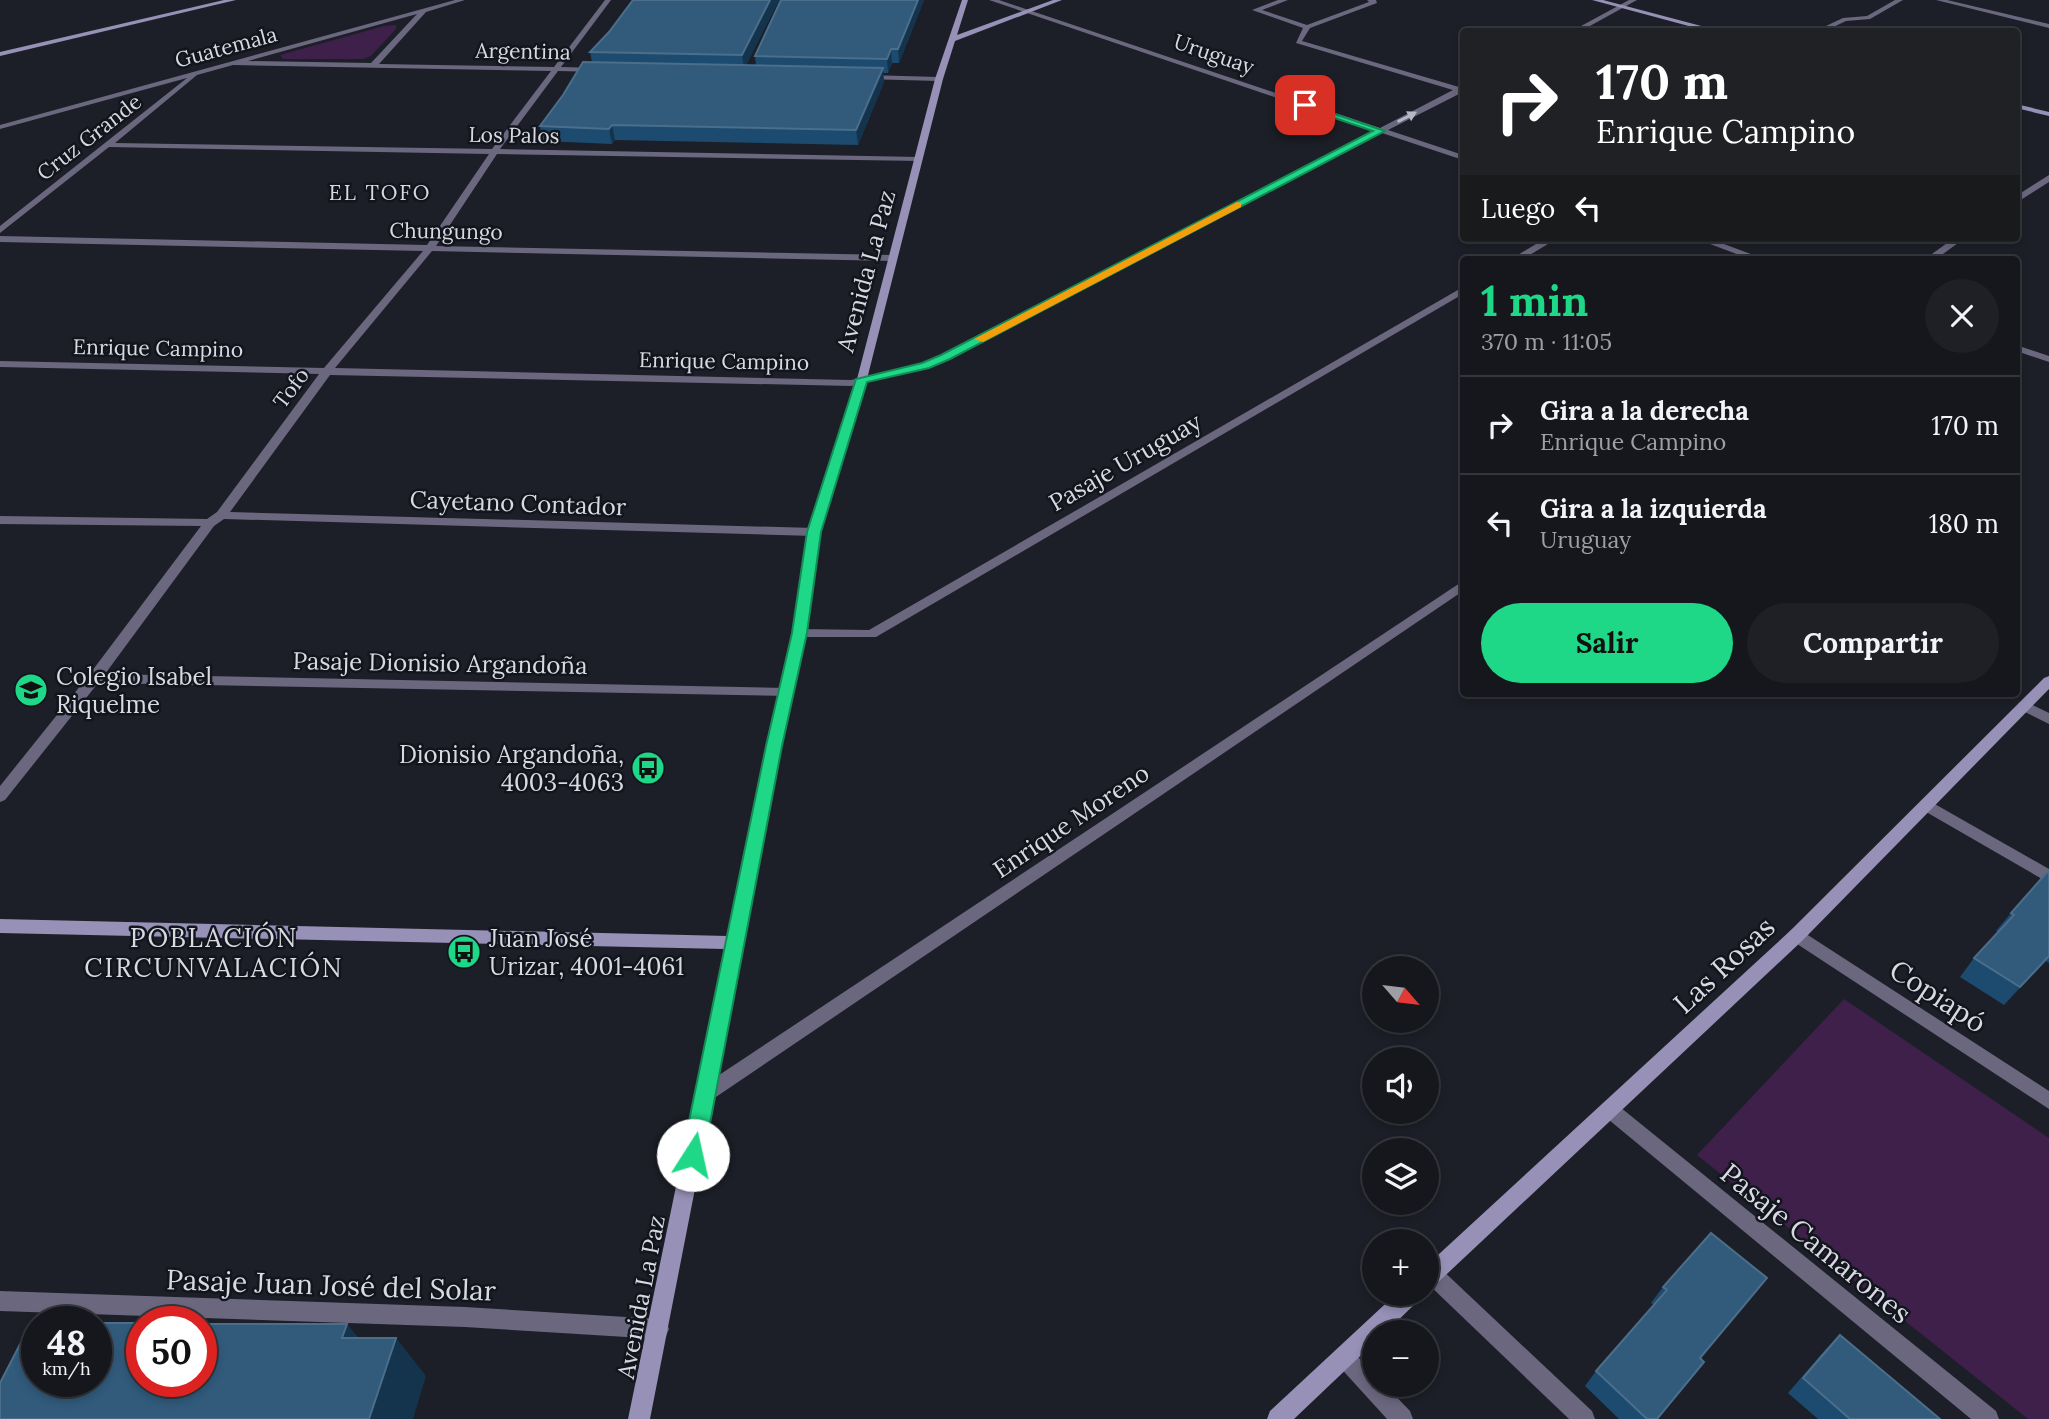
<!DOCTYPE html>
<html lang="es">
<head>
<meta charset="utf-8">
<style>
	:root { --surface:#15171d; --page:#1e2026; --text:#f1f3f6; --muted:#9d9fa4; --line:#34363b; --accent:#1ed887 }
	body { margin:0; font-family:Lora,serif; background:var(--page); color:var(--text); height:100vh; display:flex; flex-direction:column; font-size:26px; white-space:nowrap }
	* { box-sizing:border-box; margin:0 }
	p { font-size:23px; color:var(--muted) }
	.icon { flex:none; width:38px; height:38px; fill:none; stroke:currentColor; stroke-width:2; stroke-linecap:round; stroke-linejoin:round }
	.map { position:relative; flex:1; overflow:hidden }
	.drawer { position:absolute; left:1460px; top:256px; width:560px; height:441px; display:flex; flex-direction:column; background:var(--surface); border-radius:7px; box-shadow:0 4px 10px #0003,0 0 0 2px var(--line) }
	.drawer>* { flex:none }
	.guide { position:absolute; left:1460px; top:28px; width:560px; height:214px; border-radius:7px; box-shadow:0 4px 10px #0003,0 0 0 2px var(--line); background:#202124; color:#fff; overflow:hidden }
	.needle { width:46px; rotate:118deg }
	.buttons { position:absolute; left:1362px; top:956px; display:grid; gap:14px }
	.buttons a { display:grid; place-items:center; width:77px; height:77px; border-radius:50%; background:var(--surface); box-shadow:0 4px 10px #0003,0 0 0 2px var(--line); font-size:35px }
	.speed { position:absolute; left:21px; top:1306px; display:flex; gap:14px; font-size:35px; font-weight:700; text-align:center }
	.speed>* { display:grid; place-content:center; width:91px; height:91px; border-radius:50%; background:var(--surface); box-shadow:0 4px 10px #0003,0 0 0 2px var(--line); line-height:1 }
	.speed small { font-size:18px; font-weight:400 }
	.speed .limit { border:10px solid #d22; background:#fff; color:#111 }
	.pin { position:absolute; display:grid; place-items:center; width:60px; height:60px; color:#fff; margin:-30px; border-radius:14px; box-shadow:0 4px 10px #0006 }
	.me { position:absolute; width:77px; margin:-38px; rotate:10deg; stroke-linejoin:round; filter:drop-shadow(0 0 5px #0008) }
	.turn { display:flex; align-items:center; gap:24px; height:147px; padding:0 21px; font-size:32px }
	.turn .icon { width:91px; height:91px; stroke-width:2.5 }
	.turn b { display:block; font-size:49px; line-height:60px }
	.then { display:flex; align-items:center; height:66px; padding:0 21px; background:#0003; gap:14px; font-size:26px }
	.round { display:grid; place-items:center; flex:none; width:74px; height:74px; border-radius:37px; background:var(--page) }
	.overview { display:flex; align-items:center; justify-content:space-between; height:119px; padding:0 21px }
	h1 { font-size:42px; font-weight:800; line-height:52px; color:var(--accent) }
	.cta { display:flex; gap:14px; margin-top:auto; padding:14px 21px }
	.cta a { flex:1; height:80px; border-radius:42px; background:var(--accent); color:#111; font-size:28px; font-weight:800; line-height:80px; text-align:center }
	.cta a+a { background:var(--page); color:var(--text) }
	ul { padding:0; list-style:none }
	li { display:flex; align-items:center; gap:21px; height:98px; padding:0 21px; border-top:2px solid var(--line) }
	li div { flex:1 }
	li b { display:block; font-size:26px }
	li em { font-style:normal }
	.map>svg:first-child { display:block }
	.green { fill:#3e204a }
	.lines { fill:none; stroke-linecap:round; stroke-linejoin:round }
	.street { fill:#6b677f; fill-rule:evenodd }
	.secondary { fill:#9790b7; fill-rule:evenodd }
	.wall { fill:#1d4b6f }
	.shaded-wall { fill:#14334d }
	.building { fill:#315a7b; stroke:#4b6e8b; stroke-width:2 }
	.oneway { fill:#b7b8c3 }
	.route { fill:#1ed887; stroke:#148c58; stroke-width:2 }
	.slow { fill:#f59e0b }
	.labels { text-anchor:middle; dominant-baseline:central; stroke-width:5; stroke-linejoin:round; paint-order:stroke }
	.far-street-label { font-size:21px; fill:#d8dae0; stroke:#13151e }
	.far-neighbourhood-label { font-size:21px; letter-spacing:2px; fill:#d8dae0; stroke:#13151e }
	.street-label { font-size:24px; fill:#d8dae0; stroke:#13151e }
	.poi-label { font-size:24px; fill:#d8dae0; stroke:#13151e; text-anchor:start }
	.neighbourhood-label { font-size:26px; letter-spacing:2px; fill:#d8dae0; stroke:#13151e }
	.near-street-label { font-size:28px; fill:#d8dae0; stroke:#13151e }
</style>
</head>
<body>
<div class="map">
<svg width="2049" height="1419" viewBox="0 0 2049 1419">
	<rect width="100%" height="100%" fill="#1c1f27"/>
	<g class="green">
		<polygon points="396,25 396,29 371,56 363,59 283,59 280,55 384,26"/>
		<polygon points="1844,999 2049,1138 2049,1419 2028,1419 1697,1155"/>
	</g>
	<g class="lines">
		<g class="street">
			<path d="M455,0h10l-39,12 -47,52 175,3 51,-67h6l-50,67 37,1 4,2 -1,2 -43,-1 -58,78 419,8 4,2 -4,2 -422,-7 -61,92 456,9 5,3 -5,3 -460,-10 -97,117 516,12 71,-16 19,-9 433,-224 -385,-131h10l381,128 73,-38 -157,-47 7,-15 -51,-18 26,-10h10l-26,10 45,15 62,-23 -2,-2h9l1,3 -67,25 -8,13 157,46 4,-1v6l-75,38 75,25v5l-81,-27 -433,226 -20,9 -78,18 -521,-11 -100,137 584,16 6,4 -6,4 -590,-17 -10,7 -109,148 680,14 5,2 2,3 -2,3 -692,-13 -93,117 -5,2v-16l89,-111 112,-149 -201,-2v-8l207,3 10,-7 102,-138 -319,-7v-6l324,7 99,-117 -423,-9v-6l427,9 62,-91 -380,-7 -109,86v-7l187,-148 -187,51v-4zM417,14l-46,49 -123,-2zM233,65l318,6 -59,78 -377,-6 82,-68z"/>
			<polygon points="1629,0 1637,0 1579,32 1570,32"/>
			<polygon points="1895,0 1903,0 1870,19 1846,21 1823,32 1813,32 1843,18 1867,16"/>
			<polygon points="1936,0 1947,0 2049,24 2049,28"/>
			<polygon points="866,75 939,77 943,79 939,81 863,79 863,75"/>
			<polygon points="2049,175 2049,182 2016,203 2016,196"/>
			<polygon points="1546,238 1558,238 1523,259 1511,259"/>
			<polygon points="1694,238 1708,238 1764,259 1750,259"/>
			<polygon points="1954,238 1965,238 1936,259 1925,259"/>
			<polygon points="1463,287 1463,294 876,637 799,637 792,633 799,629 869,630"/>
			<polygon points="2016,345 2049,356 2049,362 2016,351"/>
			<polygon points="1463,581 1463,591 710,1101 704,1103 698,1101 695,1095 698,1089"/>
			<polygon points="2024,701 2049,713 2049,724 2019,709 2017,706 2019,703"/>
			<polygon points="1926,799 2049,869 2049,883 1921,809 1919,805 1921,801"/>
			<polygon points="1797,928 2049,1091 2049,1109 1791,940 1789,935 1791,930"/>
			<polygon points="1609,1101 1615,1103 1996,1411 1999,1419 1971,1419 1603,1115 1600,1109 1603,1103"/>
			<polygon points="1432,1264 1439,1267 1592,1411 1595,1419 1569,1419 1426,1282 1426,1267"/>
			<polygon points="0,1291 465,1307 659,1319 666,1322 669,1329 666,1336 659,1339 465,1327 0,1311"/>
			<polygon points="1344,1347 1351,1350 1374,1373 1374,1384 1384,1384 1410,1411 1413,1419 1387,1419 1337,1364 1334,1357 1337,1350"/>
		</g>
		<g class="secondary">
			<polygon points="224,0 236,0 0,56 0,52"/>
			<polygon points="962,0 968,0 957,35 1053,0 1062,0 955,41 943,79 867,379 820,532 806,633 792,693 650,1419 628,1419 725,949 0,933 0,919 728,936 792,633 808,532 857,379 935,79"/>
			<polygon points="1592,0 1603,0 1724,32 1711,32"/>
			<polygon points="2016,104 2049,112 2049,116 2016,108"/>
			<polygon points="2049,676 2049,689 1803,940 1433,1287 1426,1290 1426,1266 1791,930 2044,678"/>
			<polygon points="1397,1293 1422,1293 1419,1300 1386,1332 1374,1332 1374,1343 1294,1419 1267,1419 1270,1411"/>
		</g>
	</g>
	<g class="wall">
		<polygon points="633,0 779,0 746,65 756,66 755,56 924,0 899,63 892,63 888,73 883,73 884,82 858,145 615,140 612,144 543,141 540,126 592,62 590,52 609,32"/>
		<polygon points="2049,870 2049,963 2046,961 2004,1005 1960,977 1974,958 1998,932 1996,931 2011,913"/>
		<polygon points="1711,1233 1700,1358 1657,1419 1619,1419 1585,1386 1596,1371 1654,1305 1651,1303 1663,1287"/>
		<polygon points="1840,1335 1940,1419 1818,1419 1788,1393 1825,1350"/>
	</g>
	<g class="shaded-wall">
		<polygon points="770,0 779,0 744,69 742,55"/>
		<polygon points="918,0 924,0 899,63 898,49"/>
		<polygon points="891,49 892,63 888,73 887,59"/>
		<polygon points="883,68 884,82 858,145 856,130"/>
		<polygon points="612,125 615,140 612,144 609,129"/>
		<polygon points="2049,956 2046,961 2004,1005 2020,987"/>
		<polygon points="347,1324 379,1363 342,1338"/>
		<polygon points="396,1338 426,1376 413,1419 369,1419"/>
	</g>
	<g class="building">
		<polygon points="633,0 770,0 742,55 590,52 609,32"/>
		<polygon points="781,0 918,0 898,49 891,49 887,59 755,56"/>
		<polygon points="583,62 883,68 856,130 612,125 609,129 540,126 563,95"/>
		<polygon points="2049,870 2049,956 2020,987 1974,958 2014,915 2011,913"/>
		<polygon points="1711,1233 1767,1278 1700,1358 1704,1362 1657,1419 1647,1419 1596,1371 1667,1290 1663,1287"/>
		<polygon points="31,1323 37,1323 37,1381 96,1381 96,1323 142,1323 142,1381 201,1381 201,1324 347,1324 342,1338 396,1338 369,1419 0,1419 0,1383"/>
		<polygon points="1840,1335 1940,1419 1850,1419 1803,1378"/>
	</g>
	<defs><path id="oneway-solid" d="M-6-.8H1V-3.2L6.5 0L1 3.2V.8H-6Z" transform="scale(1.75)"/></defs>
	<use class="oneway" href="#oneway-solid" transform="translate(1407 117) rotate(-27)"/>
	<polygon class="route" points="1302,103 1385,131 950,359 929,368 867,382 821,532 807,633 782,746 704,1155 700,1162 693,1165 686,1162 682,1155 766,746 792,633 807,532 856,379 922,363 941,355 1373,131 1302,107"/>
	<polygon class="slow" points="1237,202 1241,203 1241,207 983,342 974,339"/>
	<defs>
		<symbol id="school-disc" viewBox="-11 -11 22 22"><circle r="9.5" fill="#1ed887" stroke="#13151e"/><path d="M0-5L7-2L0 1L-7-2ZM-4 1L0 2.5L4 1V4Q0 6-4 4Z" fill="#111"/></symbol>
		<symbol id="bus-disc" viewBox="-11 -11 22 22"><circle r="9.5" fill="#1ed887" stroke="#13151e"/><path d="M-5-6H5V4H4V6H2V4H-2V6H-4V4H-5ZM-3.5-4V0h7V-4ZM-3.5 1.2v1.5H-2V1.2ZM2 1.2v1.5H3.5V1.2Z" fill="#111"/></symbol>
	</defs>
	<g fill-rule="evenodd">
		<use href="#school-disc" x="12" y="671" width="38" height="38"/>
		<use href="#bus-disc" x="629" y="749" width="38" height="38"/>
		<use href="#bus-disc" x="445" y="933" width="38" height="38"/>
	</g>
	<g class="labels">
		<g class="far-street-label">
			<text transform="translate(226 47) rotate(-15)">Guatemala</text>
			<text transform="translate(523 51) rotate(1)">Argentina</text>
			<text transform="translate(1214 54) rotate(19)">Uruguay</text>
			<text transform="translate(514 135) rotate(1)">Los Palos</text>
			<text transform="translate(89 137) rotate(-38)">Cruz Grande</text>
			<text transform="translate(446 231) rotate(1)">Chungungo</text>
			<text transform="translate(158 348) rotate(1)">Enrique Campino</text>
			<text transform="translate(724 361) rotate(1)">Enrique Campino</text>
			<text transform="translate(291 388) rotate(-53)">Tofo</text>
		</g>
		<g class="far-neighbourhood-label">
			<text x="380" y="192">EL TOFO</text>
		</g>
		<g class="street-label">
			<text transform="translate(866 271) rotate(-75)">Avenida La Paz</text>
			<text transform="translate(1125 462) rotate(-30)">Pasaje Uruguay</text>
			<text transform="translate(518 503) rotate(2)">Cayetano Contador</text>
			<text transform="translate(440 663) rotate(1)">Pasaje Dionisio Argandoña</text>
			<text transform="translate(1071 821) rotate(-34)">Enrique Moreno</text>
			<text transform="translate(641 1297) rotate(-79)">Avenida La Paz</text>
		</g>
		<g class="poi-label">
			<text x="56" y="676">Colegio Isabel<tspan x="56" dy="28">Riquelme</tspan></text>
			<text x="624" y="754" text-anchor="end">Dionisio Argandoña,<tspan x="624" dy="28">4003-4063</tspan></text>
			<text x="489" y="938">Juan José<tspan x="489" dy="28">Urizar, 4001-4061</tspan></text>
		</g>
		<g class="neighbourhood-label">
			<text x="214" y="937">POBLACIÓN<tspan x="214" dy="30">CIRCUNVALACIÓN</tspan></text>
		</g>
		<g class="near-street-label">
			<text transform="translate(1724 965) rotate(-43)">Las Rosas</text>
			<text transform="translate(1938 996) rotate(33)">Copiapó</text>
			<text transform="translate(1816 1243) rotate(39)">Pasaje Camarones</text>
			<text transform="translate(331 1285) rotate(2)">Pasaje Juan José del Solar</text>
		</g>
	</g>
</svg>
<div class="buttons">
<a><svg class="needle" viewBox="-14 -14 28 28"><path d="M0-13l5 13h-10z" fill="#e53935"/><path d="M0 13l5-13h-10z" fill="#9d9fa4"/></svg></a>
<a><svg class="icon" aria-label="sound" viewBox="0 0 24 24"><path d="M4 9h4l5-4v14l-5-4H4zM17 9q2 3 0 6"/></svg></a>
<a><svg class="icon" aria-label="layers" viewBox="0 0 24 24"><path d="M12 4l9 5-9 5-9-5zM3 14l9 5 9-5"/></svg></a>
<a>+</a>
<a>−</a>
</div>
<div class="speed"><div>48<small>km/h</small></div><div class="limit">50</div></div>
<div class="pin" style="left:1305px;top:105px;background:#d93025"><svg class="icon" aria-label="arrive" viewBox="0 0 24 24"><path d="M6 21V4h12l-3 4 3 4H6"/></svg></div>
<svg class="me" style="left:693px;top:1155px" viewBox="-20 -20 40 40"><circle r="19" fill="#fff"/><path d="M0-13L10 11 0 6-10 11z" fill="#1ed887"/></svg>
<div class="guide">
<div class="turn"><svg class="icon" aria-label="right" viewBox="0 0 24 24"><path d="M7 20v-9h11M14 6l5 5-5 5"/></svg><div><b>170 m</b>Enrique Campino</div></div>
<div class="then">Luego<svg class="icon" aria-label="left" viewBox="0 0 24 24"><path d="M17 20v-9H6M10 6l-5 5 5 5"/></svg></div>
</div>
<section class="drawer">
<div class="overview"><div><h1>1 min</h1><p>370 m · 11:05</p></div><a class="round"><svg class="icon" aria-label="close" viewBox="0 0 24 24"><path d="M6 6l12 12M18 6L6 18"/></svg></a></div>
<ul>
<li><svg class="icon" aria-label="right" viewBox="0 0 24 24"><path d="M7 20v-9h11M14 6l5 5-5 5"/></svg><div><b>Gira a la derecha</b><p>Enrique Campino</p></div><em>170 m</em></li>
<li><svg class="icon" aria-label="left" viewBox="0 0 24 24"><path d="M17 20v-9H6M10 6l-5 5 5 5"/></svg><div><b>Gira a la izquierda</b><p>Uruguay</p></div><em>180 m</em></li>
</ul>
<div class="cta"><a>Salir</a><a>Compartir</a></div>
</section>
</div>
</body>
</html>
